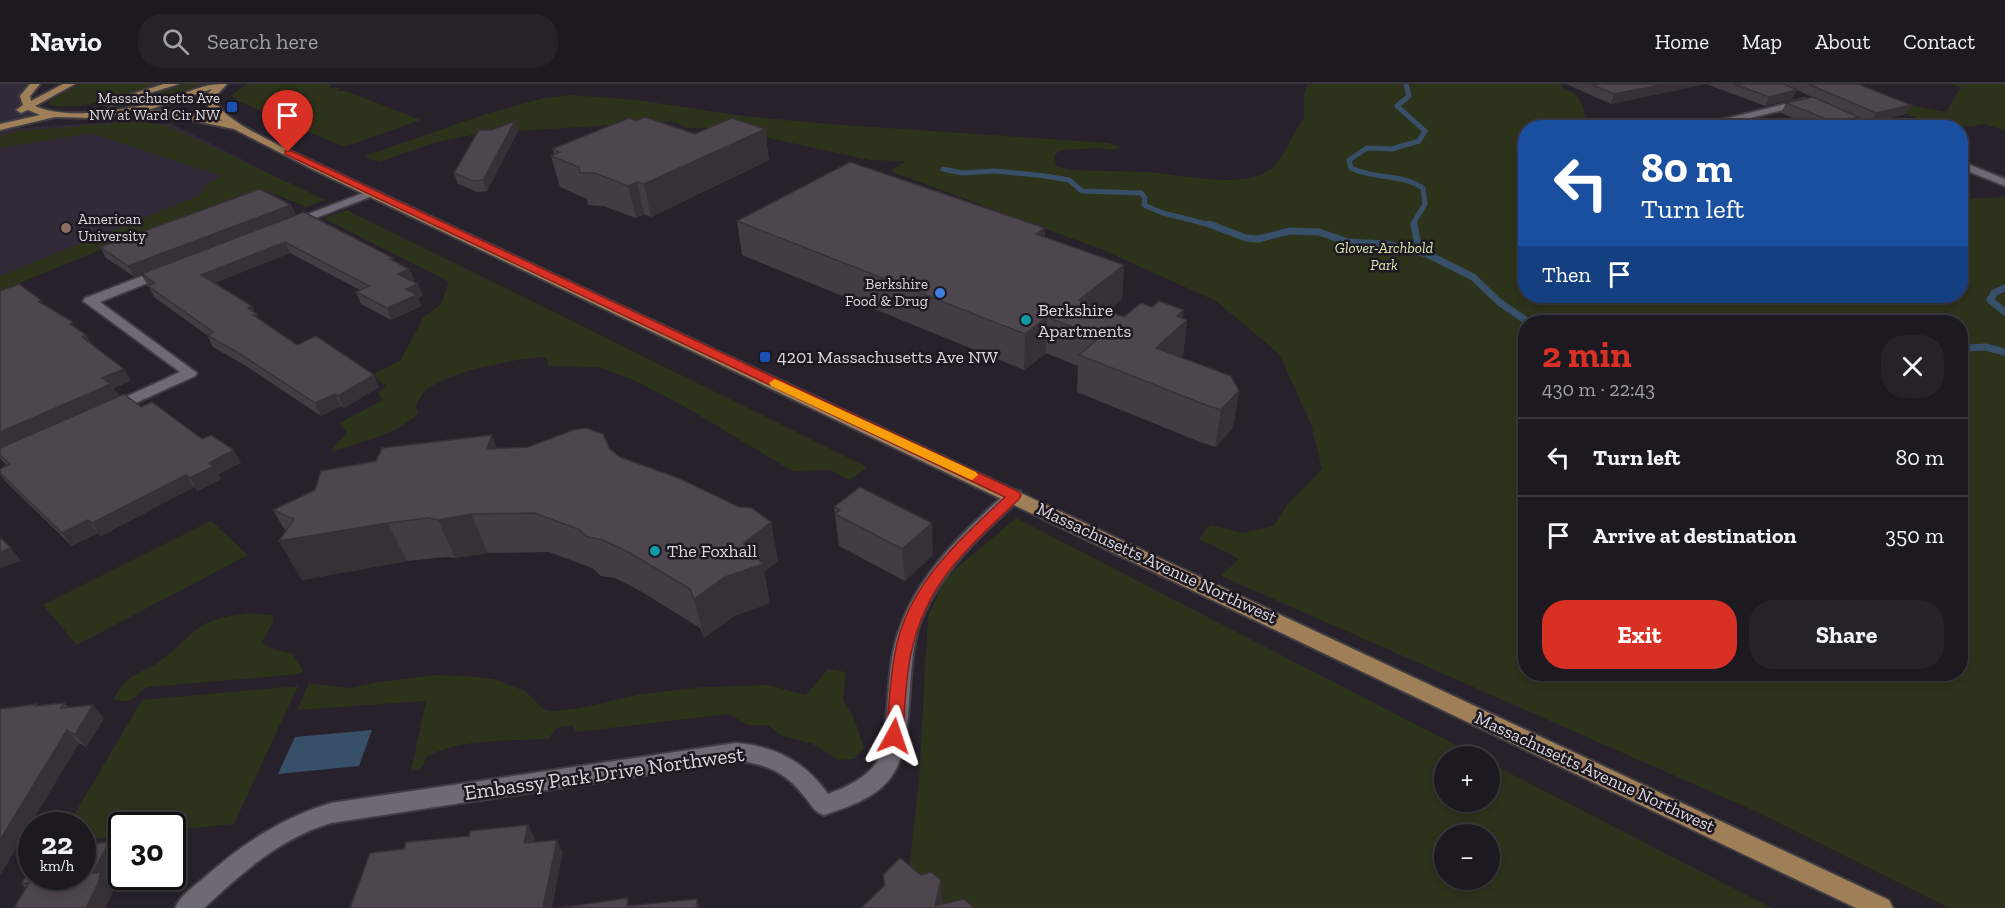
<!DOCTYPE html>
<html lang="en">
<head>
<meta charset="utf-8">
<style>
	:root { --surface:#1c1920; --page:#252229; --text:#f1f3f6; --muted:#a0a0a5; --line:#3a383e; --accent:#d93025 }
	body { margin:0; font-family:"Zilla Slab",serif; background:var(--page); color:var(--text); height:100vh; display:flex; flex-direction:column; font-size:22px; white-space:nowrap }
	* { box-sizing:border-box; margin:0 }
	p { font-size:20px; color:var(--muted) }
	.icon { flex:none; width:33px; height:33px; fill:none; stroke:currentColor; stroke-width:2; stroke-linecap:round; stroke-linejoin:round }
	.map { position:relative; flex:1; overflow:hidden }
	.panel { position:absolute; left:1518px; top:231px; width:450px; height:366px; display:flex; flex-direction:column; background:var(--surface); border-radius:24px; box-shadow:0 3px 9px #0003,0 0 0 2px var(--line) }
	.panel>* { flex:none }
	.top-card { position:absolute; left:1518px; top:36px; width:450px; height:183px; border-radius:24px; box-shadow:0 3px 9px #0003,0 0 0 2px var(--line); background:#1a4fa0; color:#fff; overflow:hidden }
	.fabs { position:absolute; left:1434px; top:662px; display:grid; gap:12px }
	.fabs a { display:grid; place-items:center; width:66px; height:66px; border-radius:50%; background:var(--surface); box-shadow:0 3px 9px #0003,0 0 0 2px var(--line); font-size:30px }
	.speed { position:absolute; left:18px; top:728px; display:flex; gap:12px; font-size:30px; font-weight:700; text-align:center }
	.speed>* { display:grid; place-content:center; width:78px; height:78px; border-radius:50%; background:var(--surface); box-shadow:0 3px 9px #0003,0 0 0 2px var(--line); line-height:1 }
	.speed small { font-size:15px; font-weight:400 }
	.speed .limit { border:3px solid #111; border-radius:9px; background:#fff; color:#111 }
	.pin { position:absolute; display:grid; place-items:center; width:51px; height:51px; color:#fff; margin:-62px -26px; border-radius:50% 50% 50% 0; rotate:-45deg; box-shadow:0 0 6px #0007 }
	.pin .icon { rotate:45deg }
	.me { position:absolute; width:66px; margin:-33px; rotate:5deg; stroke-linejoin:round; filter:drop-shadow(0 0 4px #0008) }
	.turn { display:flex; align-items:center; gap:21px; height:126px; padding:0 24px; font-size:27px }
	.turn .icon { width:78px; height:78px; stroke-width:2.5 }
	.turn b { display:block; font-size:42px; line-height:51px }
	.then { display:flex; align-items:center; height:57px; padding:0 24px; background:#0003; gap:12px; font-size:22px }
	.round { display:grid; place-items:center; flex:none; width:63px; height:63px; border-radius:24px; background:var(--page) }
	.summary { display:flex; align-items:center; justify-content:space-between; height:102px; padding:0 24px }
	h1 { font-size:36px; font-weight:700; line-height:45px; color:var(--accent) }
	.button { display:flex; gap:12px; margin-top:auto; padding:12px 24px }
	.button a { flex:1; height:69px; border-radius:24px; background:var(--accent); color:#fff; font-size:24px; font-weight:700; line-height:69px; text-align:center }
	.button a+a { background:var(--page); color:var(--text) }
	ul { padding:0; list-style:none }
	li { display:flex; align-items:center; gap:18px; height:78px; padding:0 24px; border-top:2px solid var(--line) }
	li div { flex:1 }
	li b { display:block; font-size:22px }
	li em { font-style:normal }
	header { display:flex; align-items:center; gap:36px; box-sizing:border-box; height:84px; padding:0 30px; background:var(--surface); border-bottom:2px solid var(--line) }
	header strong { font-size:28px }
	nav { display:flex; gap:33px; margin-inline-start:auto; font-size:21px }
	.search { width:420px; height:54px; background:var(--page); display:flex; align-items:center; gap:15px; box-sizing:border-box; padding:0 21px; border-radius:24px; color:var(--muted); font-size:22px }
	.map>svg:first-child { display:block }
	.built { fill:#312a38 }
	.green { fill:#2d321b; fill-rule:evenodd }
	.water { fill:#374f68 }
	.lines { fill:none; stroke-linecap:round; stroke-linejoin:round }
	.stream-far1 { stroke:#374f68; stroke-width:5 }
	.stream { stroke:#374f68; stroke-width:7 }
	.minor-casing { stroke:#403c43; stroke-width:4 }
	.primary-casing { stroke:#403c43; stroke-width:4 }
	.minor { fill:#6e6974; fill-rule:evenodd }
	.primary { fill:#9f7f58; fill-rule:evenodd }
	.wall { fill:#433c44 }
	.shaded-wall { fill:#373137 }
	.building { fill:#4e464f; stroke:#373137; stroke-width:1.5 }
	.route { fill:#d93025; stroke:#8d1f18; stroke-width:1.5 }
	.slow { fill:#f59e0b }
	.transit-dot { fill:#1a4fb4; stroke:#1d1821; stroke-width:2 }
	.education-dot { fill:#8d6e63; stroke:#1d1821; stroke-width:2 }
	.shop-dot { fill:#3f7fe0; stroke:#1d1821; stroke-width:2 }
	.culture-dot { fill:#0f9aa8; stroke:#1d1821; stroke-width:2 }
	.labels { text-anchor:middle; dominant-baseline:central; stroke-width:5; stroke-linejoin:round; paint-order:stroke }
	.far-poi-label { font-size:15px; fill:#dad7dd; stroke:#1d1821; text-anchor:end }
	.far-park-label { font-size:15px; font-style:italic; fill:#dae8ab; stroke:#1d1821 }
	.poi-label { font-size:18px; fill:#dad7dd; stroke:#1d1821; text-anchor:start }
	.street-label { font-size:18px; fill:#dad7dd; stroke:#1d1821 }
	.near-street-label { font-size:21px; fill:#dad7dd; stroke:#1d1821 }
</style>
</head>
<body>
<header>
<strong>Navio</strong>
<div class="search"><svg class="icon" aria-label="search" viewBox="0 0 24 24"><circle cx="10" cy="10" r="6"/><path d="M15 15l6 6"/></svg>Search here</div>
<nav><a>Home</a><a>Map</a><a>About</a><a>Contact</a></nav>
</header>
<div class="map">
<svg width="2005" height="824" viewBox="0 0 2005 824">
	<rect width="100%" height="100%" fill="#26212b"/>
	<polygon class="built" points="0,0 35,0 25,17 42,28 13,38 19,44 116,38 172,40 265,87 0,202"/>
	<g class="green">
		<path d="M79,0h85c-23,8 -94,30 -115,20l1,-3z"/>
		<polygon points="183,0 207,0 153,18 101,25"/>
		<polygon points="247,0 332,0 330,4 340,4 338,7 346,7 421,36 344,63 238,17 231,11"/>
		<path d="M1308,0h255l-2,2c4,4 10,5 14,8 10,10 9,21 12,33l-61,1v168h434l1,-97 44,-2v711h-56l-192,-96 -536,-236 18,-17 -40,-20 8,-12 5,-2 30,8 32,-7 13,-21 35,-36 -11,-45 -32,-70 -63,-53 -118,-53 -208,-77 16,-10 -37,-1 -146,-32h-36l-13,-6h-9l-183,11 -45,9 -58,20 -15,-6 125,-43 55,-15 27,-3 65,5 109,16 83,8 281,19 12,5 -8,2 -15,-2 -38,2 -6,6 2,9 13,5c26,1 52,1 79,2 31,2 103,20 126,-6 13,-13 17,-33 30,-47v-24zM1526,238h434v352h-434z"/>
		<polygon points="1949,0 2005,0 2005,47 1985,40 1968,43 1958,40 1940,43 1862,12 1946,28 1961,3"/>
		<polygon points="139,37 167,42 326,116 306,123 264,106 93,169 0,207 0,192 198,112 210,98 222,92 91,49 0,64 0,53 17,47"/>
		<path d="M347,126l520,257 -17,13 -20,-10 -38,1 -112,-67 -49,-25 -34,-12 -48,-1 -3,-8 -3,-1c-28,2 -101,15 -120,36 -3,4 -5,9 -7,13l3,7c-30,26 -51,25 -85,39l-3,-2 16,-17 -8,-10 44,-23 -5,-7 8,-7 -12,-10 2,-3 24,-12 23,-43 18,-14 8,-22 -126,-64z"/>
		<path d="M1016,434l461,238h-33v45h46v-38l282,145h-852l-14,-11 13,-117 9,-164 17,-38zM1444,750h46v45h-46z"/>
		<polygon points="211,437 248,471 77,561 43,521"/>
		<path d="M248,529l25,2v7l-11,21 13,7 17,3 11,17 -3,4 -150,13c-16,4 -13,20 -36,12 12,-26 26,-24 46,-38 15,-10 27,-26 43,-36 13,-8 30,-9 45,-12z"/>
		<path d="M828,585l18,3 -3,28 11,18 10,30 -10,11 -16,1 -25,-16 -31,-8 -14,-11h-21l-18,-11 -153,18 -3,-6c-13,-1 -18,1 -24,13 -39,2 -88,-1 -123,18 -2,9 -5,13 -15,14l15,-70 -129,9 12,-27 40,5 24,-5 63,-8 31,1 27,3 31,12 18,18 9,2 28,-3 62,-14 62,-7 64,-2 38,10z"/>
		<polygon points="298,602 234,740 173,746 172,741 122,741 121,752 83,756 82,741 68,741 142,616"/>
	</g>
	<polygon class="water" points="372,646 359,682 278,690 295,653"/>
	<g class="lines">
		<g class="stream-far1">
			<path d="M1406,0l3,12 -12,10 28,25 -6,10 -27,8 -25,-1 -18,12 2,8c24,12 49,5 72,20l2,16 -11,18 1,4"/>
			<polyline points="943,85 962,89 995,87 1045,92 1069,96 1082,107 1141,109 1145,114 1144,121 1163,129 1215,142"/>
		</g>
		<g class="stream">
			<polyline points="1209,140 1246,154 1258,155 1290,147 1319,148 1348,158 1386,160 1427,170"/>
			<polyline points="1414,140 1417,156 1427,170 1473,193 1499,218 1528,238"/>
			<polyline points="2005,204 1994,209 1990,216 2005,228"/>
			<polyline points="1960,287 1965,286 1961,273 1968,264 1985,263 2005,268"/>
		</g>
		<defs>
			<g id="minor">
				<polygon points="1805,15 1810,18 1808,20 1709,44 1689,44"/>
				<polygon points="1833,27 1841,27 1877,44 1862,44 1833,31"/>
				<polygon points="1960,77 2005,95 2005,102 1960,84"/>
				<polygon points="371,106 377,109 375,111 295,142 291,143 285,139"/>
				<polygon points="166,183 172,187 170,190 100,218 197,289 195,292 116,328 106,328 103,325 106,322 180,288 83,217 85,214"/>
				<path d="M1014,406l6,1 2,4 -2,4c-38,35 -77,70 -98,119 -20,48 -3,127 -34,163 -15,18 -43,27 -64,34 -10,-3 -13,-11 -20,-19 -18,-23 -38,-33 -68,-35l-405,62c-51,15 -89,50 -127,85h-29c6,-13 18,-21 29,-30 38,-34 77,-60 127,-75l405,-60c40,3 69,19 92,51 21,-8 44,-18 53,-40 7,-32 6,-64 11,-96 12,-72 65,-120 116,-167z"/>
			</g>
			<g id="primary">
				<path d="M30,0h10l-10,12 1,5 32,-17h12l-40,22c34,16 104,2 138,-9 22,-7 30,-13 54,-13l-14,15c14,22 43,34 65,46l1611,755 4,8h-37l-1542,-738 -80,-41 -53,-11 -35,-2 -4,-1v-4l-48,7 -39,-1 -55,13v-6l40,-9 -12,-5 -7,3 -5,-3 7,-5 -3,-9zM212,5l-9,10 8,11 11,11 -41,-9 -33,-2z"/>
				<polygon points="164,0 179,0 111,21 103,19"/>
			</g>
		</defs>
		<use href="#minor" class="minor-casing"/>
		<use href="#primary" class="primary-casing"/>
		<use href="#minor" class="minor"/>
		<use href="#primary" class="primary"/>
	</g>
	<g class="wall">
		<polygon points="1566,0 1858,0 1911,21 1905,30 1871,39 1859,34 1854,43 1852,44 1818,44 1781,29 1786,19 1812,13 1797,6 1792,15 1765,22 1706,0 1611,20"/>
		<polygon points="636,37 695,50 765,45 769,76 651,133 644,130 636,134 603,122 588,121 587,115 560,103 551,72 554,70 552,65"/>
		<polygon points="491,46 518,47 487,107 477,108 458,100 454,89"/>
		<polygon points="291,121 296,131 409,185 414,196 413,197 423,211 418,214 421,222 391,236 361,220 356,208 360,206 290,169 214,199 257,230 260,236 297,261 379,303 344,324 341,322 321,332 246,282 213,263 207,251 155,214 141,190 135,193 106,174 100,163"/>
		<polygon points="737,137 1045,144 1045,153 1124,181 1122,215 1108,227 1124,233 1183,234 1187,236 1183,272 1181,274 1239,307 1233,344 1215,363 1200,358 1077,308 1078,282 1046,269 1024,286 742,171"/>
		<polygon points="0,207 45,221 86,251 91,260 124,285 131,297 113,304 119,312 202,355 241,379 218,390 221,395 198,407 194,403 101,452 98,449 72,462 7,399 0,390 0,385 7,382 0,374"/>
		<polygon points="497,365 610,365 620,373 771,438 778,477 764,488 770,519 734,532 704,554 700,544 642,508 615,494 601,492 592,484 549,468 488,469 455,474 446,473 407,477 302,496 279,457 286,448 273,426"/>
		<polygon points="834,423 933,471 905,497 839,462"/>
		<polygon points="64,619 68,623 104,634 86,663 79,659 0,791 0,625"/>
		<polygon points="32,781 109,796 114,801 112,804 114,806 105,824 14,824 26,804 21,800"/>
	</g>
	<g class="shaded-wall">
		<polygon points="1665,0 1706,0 1611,20 1614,10"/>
		<polygon points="1797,6 1792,15 1765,22 1769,13"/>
		<polygon points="1911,21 1905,30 1871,39 1876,29"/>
		<polygon points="1859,33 1854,43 1834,44 1836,39"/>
		<polygon points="515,37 518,47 487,107 483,96"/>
		<polygon points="765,45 769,76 651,133 644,100"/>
		<polygon points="637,98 644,130 636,134 628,102"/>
		<polygon points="291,121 296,132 135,193 128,182"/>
		<polygon points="1045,144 1044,178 1036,150"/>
		<polygon points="285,158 290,169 207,202 201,191"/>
		<polygon points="1124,181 1122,215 1083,247 1079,216"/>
		<polygon points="409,185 414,196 403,201 398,190"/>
		<polygon points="418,200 423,211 418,214 421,222 391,236 387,224 406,205"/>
		<polygon points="252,222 256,230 257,230 263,242 255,235 248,224"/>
		<polygon points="1184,226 1182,241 1187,236 1183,272 1152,301 1156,264 1177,232"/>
		<polygon points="1047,233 1046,269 1024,286 1025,250"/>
		<polygon points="86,251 94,263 82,253"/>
		<polygon points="124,285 131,297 113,304 119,312 0,365 0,348 102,294"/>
		<polygon points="374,291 379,303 344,324 338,312"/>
		<polygon points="1239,307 1233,344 1215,363 1221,326"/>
		<polygon points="335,310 341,322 321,332 315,319"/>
		<polygon points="492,351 506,389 487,365"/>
		<polygon points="234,366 241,379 218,390 221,395 198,407 190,394 209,379"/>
		<polygon points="186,391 194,403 101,452 92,439"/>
		<polygon points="471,430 488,469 455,474 438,436"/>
		<polygon points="88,436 98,449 72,462 62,449"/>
		<polygon points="771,438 778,477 764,488 770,519 734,532 704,554 694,515 744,459"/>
		<polygon points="388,439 407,477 302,496 279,457"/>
		<polygon points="932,439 933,471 905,497 902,465"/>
		<polygon points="11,464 21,477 0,484 0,468"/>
		<polygon points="93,621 104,634 86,663 75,651"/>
		<polygon points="67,646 79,659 0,791 0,756"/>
		<polygon points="528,741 535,754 530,772 524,759"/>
		<polygon points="557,756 563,768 552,824 543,824"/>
		<polygon points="109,758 122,771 109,796 114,801 112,804 114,806 105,824 86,824 93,789"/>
		<polygon points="941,796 943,824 935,822"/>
		<polygon points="697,815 700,824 696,824"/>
	</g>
	<g class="building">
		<polygon points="1591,0 1665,0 1614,10"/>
		<polygon points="1734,0 1784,0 1797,6 1769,13"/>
		<polygon points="1808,0 1858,0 1911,21 1876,29"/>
		<polygon points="1813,13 1859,33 1836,39 1786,19"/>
		<polygon points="645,33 695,50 732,34 765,45 644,100 637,98 628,102 595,89 580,89 579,83 551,72 560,68 552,65 629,34 636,37"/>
		<polygon points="515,37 483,96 473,97 454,89 479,46 491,46"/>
		<polygon points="850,78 1045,144 1036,150 1124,181 1079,216 1124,233 1141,219 1152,223 1159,217 1184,226 1177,232 1187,236 1156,264 1231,292 1239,307 1221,326 1206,321 1079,271 1100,253 1047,233 1025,250 737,137"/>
		<polygon points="260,105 291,121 128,182 100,163"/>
		<polygon points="304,128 393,174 390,175 409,185 398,190 418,200 406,205 417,211 387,224 356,208 369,202 285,158 201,191 252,222 248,224 257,230 253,231 297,261 316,252 374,291 338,312 335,310 315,319 240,270 207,251 213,248 148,202 155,199 141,190"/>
		<polygon points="19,200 42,217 39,218 73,238 70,240 86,251 82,253 124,285 102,294 111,300 0,348 0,207"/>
		<polygon points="124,310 141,323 152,318 202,355 211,351 234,366 209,379 214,382 190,394 186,391 92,439 88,436 62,449 0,389 0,385 10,380 0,371 0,364"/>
		<polygon points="586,344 603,350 610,365 620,373 681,395 739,423 752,424 771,438 744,459 763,480 725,493 694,515 690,505 630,469 603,456 588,453 578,445 534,429 471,430 438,436 428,434 388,439 279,457 294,435 273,426 315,406 321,387 376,377 382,364 492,351 487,365 528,363 573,346"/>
		<polygon points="860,403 932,439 902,465 835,430 840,426 834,423"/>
		<polygon points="0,453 11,464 0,468"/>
		<polygon points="64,619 61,624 93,621 75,651 67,646 0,756 0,625 37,620 36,622"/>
		<polygon points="528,741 524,759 557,756 543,824 350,824 370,769 404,765 406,758 469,752 470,747"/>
		<polygon points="109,758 93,789 101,788 99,794 101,793 86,824 14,824 29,799 21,800 32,781 32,792 82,792 82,761"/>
		<polygon points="900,774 921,791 931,788 941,796 935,822 964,815 974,824 861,824 885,801 883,791"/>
		<polygon points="628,814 627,822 697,815 696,824 559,824"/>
	</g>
	<path class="route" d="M285,67h6l728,341 2,3 -2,4c-49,48 -91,80 -107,150 -7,28 -7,59 -9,87l-3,5 -6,2 -6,-2 -2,-5c3,-28 4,-56 9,-83 12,-68 63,-111 110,-156l-720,-343z"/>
	<polygon class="slow" points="775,295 976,388 978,391 972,396 967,394 771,302 769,299"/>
	<g class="transit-dot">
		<rect x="226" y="17" width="12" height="12" rx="3"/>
		<rect x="759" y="267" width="12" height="12" rx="3"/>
	</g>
	<circle class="education-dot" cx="66" cy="144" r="6"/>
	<circle class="shop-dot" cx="940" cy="209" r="6"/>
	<g class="culture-dot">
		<circle cx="1026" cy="236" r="6"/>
		<circle cx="655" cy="467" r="6"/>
	</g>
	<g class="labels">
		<g class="far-poi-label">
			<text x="220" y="14">Massachusetts Ave<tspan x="220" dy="17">NW at Ward Cir NW</tspan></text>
			<text x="78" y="135" text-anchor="start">American<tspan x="78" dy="17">University</tspan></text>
			<text x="928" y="200">Berkshire<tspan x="928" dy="17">Food &amp; Drug</tspan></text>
		</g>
		<g class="far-park-label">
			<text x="1384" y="164">Glover-Archbold<tspan x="1384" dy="17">Park</tspan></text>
		</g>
		<g class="poi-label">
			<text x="1038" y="226">Berkshire<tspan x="1038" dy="21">Apartments</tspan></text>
			<text x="777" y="273">4201 Massachusetts Ave NW</text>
			<text x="667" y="467">The Foxhall</text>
		</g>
		<g class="street-label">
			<text transform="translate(1157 479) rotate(25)">Massachusetts Avenue Northwest</text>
			<text transform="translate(1595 688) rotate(25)">Massachusetts Avenue Northwest</text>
		</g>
		<g class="near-street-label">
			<text transform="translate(604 689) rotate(-8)">Embassy Park Drive Northwest</text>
		</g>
	</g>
</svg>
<div class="fabs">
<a>+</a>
<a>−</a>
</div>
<div class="speed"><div>22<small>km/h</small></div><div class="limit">30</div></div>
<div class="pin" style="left:288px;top:68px;background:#d93025"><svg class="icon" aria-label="arrive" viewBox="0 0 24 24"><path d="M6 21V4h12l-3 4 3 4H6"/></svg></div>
<svg class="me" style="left:894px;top:652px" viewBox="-20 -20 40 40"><path d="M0-17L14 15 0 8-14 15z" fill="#d93025" stroke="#fff" stroke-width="4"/></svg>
<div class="top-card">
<div class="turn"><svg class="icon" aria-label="left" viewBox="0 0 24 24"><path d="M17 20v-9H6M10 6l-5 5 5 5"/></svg><div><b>80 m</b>Turn left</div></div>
<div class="then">Then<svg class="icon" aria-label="arrive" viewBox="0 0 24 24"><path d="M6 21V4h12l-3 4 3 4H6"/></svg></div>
</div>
<section class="panel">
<div class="summary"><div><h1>2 min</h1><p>430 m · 22:43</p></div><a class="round"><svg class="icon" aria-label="close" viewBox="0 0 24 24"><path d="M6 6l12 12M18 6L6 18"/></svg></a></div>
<ul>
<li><svg class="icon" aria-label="left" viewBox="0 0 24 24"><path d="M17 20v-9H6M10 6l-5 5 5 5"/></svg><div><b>Turn left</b></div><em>80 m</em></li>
<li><svg class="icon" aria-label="arrive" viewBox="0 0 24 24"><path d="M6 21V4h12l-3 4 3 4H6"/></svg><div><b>Arrive at destination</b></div><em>350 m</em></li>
</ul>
<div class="button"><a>Exit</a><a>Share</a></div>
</section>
</div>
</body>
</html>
